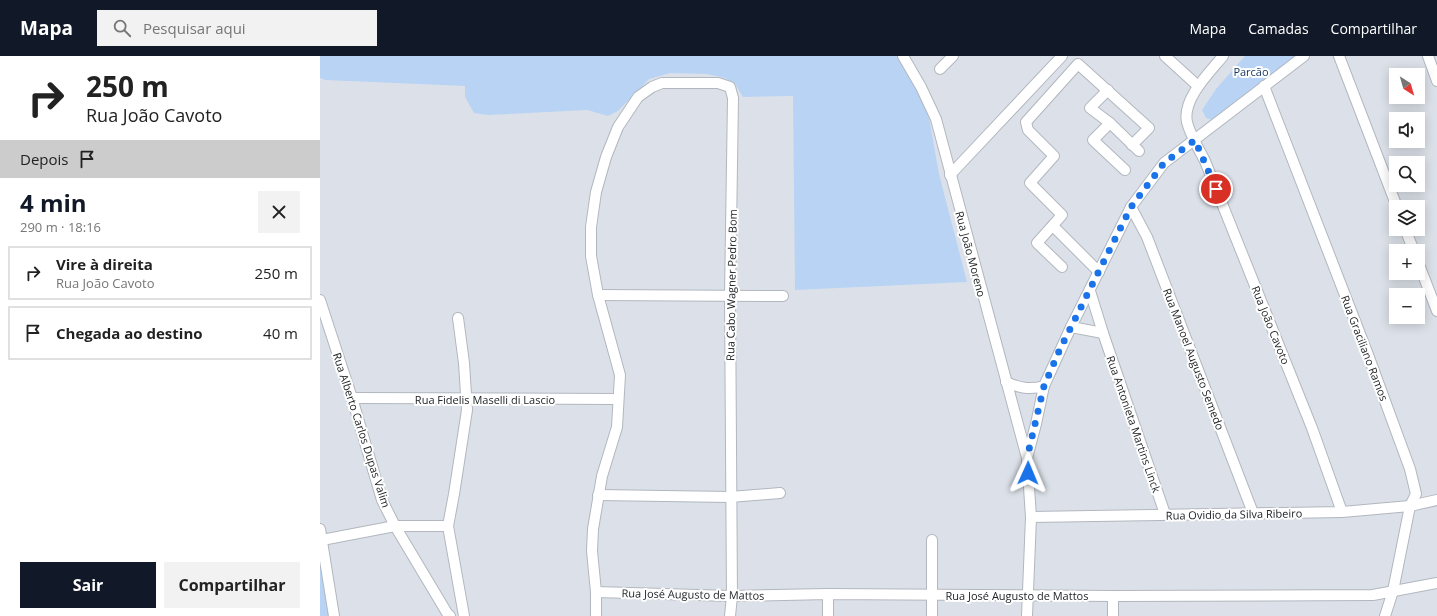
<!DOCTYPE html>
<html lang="pt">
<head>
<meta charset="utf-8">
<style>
	:root { --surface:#fff; --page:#f2f2f2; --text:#222; --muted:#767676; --line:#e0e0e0; --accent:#111827 }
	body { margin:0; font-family:"Open Sans",sans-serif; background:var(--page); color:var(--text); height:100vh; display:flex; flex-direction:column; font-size:15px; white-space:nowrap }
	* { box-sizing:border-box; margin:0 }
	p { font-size:13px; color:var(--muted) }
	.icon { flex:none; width:22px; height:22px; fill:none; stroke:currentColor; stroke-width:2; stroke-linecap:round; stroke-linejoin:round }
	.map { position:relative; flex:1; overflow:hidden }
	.details { display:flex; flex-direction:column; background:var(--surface); width:320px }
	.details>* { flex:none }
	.hud { background:#fff; color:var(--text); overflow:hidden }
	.needle { width:26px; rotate:143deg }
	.controls { position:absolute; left:1069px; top:12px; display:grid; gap:8px }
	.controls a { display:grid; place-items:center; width:36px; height:36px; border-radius:0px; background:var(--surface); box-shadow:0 2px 10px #0003; font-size:20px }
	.pin { position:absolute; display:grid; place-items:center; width:34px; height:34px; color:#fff; margin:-17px; border:2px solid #fff; border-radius:50%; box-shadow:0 1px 4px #0007 }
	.me { position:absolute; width:44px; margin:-22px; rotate:1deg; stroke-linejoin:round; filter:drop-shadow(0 0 3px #0008) }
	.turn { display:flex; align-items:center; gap:14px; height:84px; padding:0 20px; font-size:18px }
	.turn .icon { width:52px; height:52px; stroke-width:2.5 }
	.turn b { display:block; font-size:28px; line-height:34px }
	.then { display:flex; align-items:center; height:38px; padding:0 20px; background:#0003; gap:8px; font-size:15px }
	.round { display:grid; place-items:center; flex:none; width:42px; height:42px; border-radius:0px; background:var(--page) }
	.headline { display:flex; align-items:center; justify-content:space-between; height:68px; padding:0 20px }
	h1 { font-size:24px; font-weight:700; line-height:30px; color:var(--accent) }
	.cta { display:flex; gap:8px; margin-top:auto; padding:8px 20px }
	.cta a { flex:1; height:46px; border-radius:0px; background:var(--accent); color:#fff; font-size:16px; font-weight:700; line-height:46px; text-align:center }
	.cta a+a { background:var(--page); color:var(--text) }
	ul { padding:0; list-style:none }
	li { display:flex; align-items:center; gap:12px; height:54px; margin:0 8px 6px; padding:0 12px; border:2px solid var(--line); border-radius:0px }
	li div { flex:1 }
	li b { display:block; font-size:15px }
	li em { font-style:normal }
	header { display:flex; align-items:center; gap:24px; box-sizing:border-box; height:56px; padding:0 20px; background:var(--accent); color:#fff }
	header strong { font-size:19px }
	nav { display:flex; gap:22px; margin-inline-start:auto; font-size:14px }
	.search { width:280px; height:36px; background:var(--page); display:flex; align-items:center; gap:10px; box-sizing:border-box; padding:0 14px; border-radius:0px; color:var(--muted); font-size:15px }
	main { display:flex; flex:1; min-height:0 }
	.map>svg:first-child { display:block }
	.green { fill:#b9d3f4 }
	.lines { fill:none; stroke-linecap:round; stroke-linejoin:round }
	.minor-casing { stroke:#b2b7bf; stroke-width:12 }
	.minor { stroke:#fff; stroke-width:10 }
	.route { stroke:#1a73e8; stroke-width:7; stroke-dasharray:0 12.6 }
	.labels { text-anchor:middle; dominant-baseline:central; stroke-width:4; stroke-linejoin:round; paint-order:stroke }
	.park-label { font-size:11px; fill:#11335c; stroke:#fff }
	.street-label { font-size:11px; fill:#222427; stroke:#fff }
</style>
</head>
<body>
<header>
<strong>Mapa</strong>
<div class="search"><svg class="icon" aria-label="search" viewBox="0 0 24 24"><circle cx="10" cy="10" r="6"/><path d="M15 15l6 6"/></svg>Pesquisar aqui</div>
<nav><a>Mapa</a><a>Camadas</a><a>Compartilhar</a></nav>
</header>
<main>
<section class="details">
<div class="hud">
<div class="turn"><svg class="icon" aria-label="right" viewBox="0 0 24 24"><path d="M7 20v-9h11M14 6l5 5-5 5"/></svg><div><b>250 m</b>Rua João Cavoto</div></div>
<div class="then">Depois<svg class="icon" aria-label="arrive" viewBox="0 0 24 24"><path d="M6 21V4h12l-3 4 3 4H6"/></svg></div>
</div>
<div class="headline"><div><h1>4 min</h1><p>290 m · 18:16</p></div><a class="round"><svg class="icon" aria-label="close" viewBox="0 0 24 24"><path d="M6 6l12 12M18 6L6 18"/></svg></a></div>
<ul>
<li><svg class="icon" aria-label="right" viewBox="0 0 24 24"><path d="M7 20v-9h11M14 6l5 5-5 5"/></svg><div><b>Vire à direita</b><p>Rua João Cavoto</p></div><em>250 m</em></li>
<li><svg class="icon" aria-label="arrive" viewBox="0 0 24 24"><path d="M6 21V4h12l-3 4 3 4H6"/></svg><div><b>Chegada ao destino</b></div><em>40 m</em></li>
</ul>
<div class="cta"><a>Sair</a><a>Compartilhar</a></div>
</section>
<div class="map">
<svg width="1117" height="560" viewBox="0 0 1117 560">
	<rect width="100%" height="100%" fill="#dce1e9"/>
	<g class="green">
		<polygon points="0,0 578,0 606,50 610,67 619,118 647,226 475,234 473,40 423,41 415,28 405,22 387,18 350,17 329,23 298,55 288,60 267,54 168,59 154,57 145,41 145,30 5,24 0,22"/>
		<polygon points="925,0 976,0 893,64 886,62 882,54 896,33"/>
		<polygon points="0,494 12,560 0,560"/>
	</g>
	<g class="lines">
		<defs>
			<g id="minor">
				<polyline points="583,0 601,31 616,63 707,402"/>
				<polyline points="845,0 878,30"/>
				<path d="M903,0c-13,16 -41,43 -36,66 3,13 12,27 18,39l107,267 30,84"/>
				<polyline points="1019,0 1077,151"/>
				<polyline points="1108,0 1117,25"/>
				<polyline points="620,13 633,0"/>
				<polyline points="944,30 1047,296 1090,413 1096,438 1090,450 1073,535 1065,560"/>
				<polyline points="788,34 770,52 790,67 819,95"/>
				<polyline points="790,67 773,84 805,114"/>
				<polyline points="630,119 742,0"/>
				<polyline points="811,151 827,181 933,457"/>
				<polyline points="733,170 779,216"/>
				<polyline points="1085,173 1094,195"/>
				<polyline points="1098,206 1117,255"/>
				<polyline points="742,211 717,187 742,159 710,127 734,100 708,74 706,66 758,8 829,72 812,89"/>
				<polyline points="770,235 783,277 845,458"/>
				<polyline points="278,239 463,240"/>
				<polyline points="0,244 32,342 62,444 75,470 127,557 130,560"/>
				<polyline points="138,262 144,307 147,354 134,438 128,470 144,560"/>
				<polyline points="751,271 783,277"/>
				<path d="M686,326c13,6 24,8 38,4"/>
				<polyline points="32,342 298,343"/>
				<polyline points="278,439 410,441 460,437"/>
				<polyline points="711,461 1022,456 1090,450 1117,444"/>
				<polyline points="0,473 14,560"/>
				<polyline points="2,484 75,470 128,470"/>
				<polyline points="612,484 612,560"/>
				<polyline points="276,536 412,540 508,538 793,540 1053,539 1117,527"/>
				<polyline points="276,560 276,536 272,495 273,473 282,420 297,371 300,319 278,239 271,200 271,171 276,136 286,101 298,71 318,41 332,31 342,27 398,27 410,31 413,42 410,240 412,540 410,560"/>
				<polyline points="508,560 508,538"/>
				<polyline points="707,560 711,461 707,402 716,368 724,330 751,271 811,151 844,107 984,0"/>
				<polyline points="793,560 793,540"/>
			</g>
		</defs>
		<use href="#minor" class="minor-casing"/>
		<use href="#minor" class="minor"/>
	</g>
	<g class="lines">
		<polyline class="route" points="708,417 707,402 724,330 740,293 811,151 844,107 875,84 896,133"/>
	</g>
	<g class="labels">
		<g class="park-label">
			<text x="931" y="15">Parcão</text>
		</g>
		<g class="street-label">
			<text transform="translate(651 198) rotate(75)">Rua João Moreno</text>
			<text transform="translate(411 229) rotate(-89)">Rua Cabo Wagner Pedro Bom</text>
			<text transform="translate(951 269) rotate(68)">Rua João Cavoto</text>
			<text transform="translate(1045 292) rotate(69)">Rua Graciliano Ramos</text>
			<text transform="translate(874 303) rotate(69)">Rua Manoel Augusto Semedo</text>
			<text x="165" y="343">Rua Fidelis Maselli di Lascio</text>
			<text transform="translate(814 368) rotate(71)">Rua Antonieta Martins Linck</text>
			<text transform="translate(42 374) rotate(72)">Rua Alberto Carlos Dupas Valim</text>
			<text transform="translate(914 458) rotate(-1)">Rua Ovidio da Silva Ribeiro</text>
			<text transform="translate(373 538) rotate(1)">Rua José Augusto de Mattos</text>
			<text x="697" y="539">Rua José Augusto de Mattos</text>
		</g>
	</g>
</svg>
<div class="controls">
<a><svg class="needle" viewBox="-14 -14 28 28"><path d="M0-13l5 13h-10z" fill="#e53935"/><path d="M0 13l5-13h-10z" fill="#767676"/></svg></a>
<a><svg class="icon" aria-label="sound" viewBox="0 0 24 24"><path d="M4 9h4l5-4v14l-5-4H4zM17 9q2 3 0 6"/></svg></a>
<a><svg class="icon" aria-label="search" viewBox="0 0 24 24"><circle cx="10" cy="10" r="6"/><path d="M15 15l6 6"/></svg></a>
<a><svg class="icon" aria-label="layers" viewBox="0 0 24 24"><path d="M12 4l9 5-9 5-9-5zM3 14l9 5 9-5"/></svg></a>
<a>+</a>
<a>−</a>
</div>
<div class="pin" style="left:896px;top:133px;background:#d93025"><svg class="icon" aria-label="arrive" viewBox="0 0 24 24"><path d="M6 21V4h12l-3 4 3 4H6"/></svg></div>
<svg class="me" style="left:708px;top:417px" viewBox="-20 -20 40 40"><path d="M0-17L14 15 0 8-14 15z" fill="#1a73e8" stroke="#fff" stroke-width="4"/></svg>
</div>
</main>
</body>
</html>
